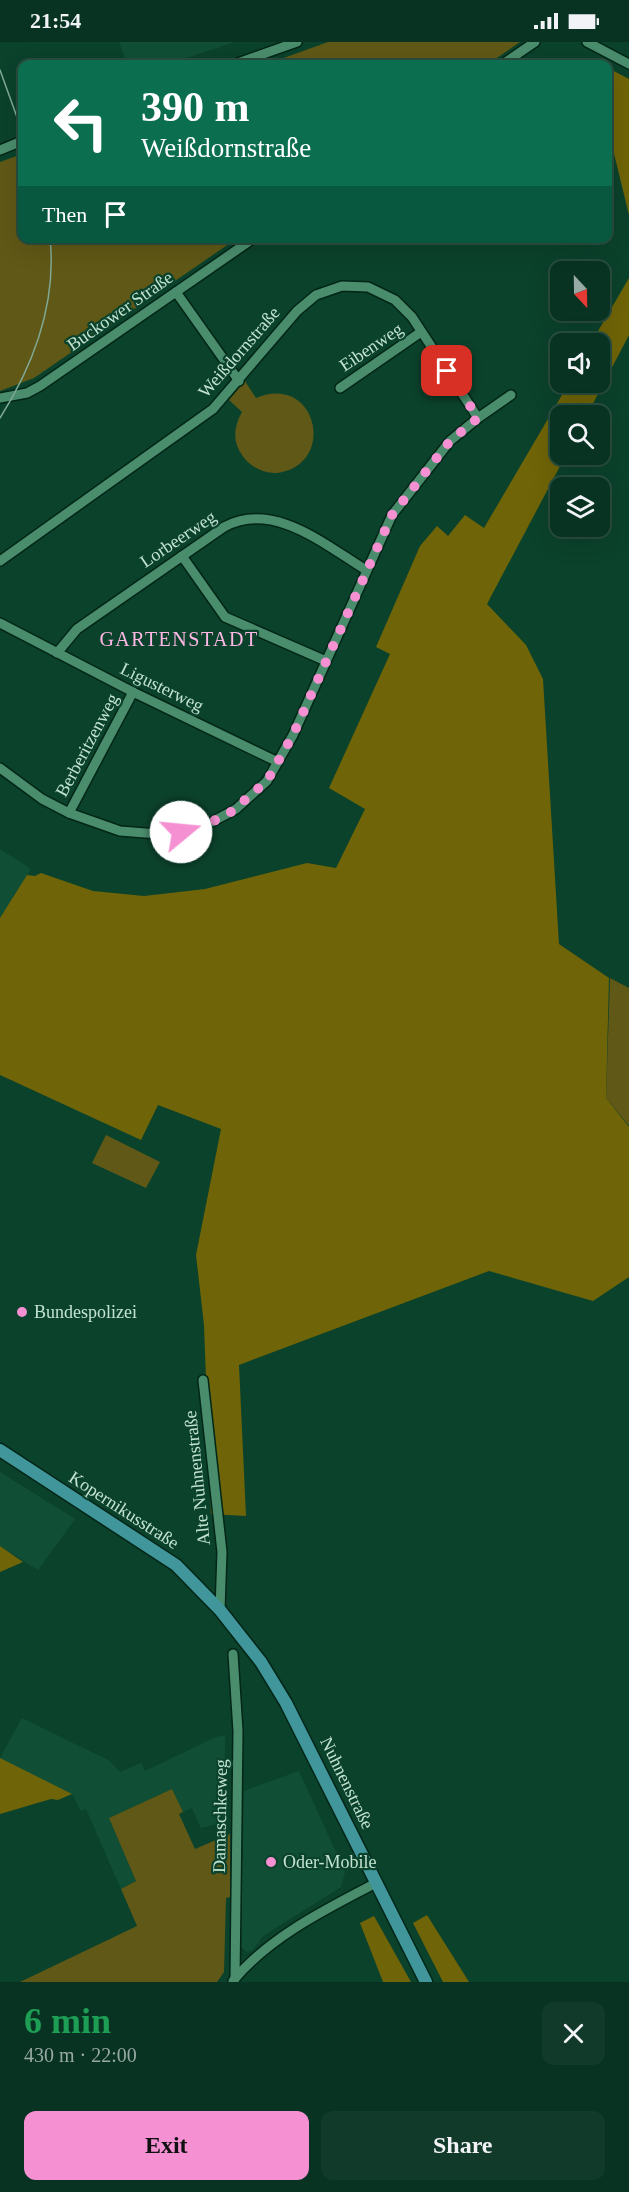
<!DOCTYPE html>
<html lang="en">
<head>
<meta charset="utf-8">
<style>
	:root { --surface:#083221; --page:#113a2a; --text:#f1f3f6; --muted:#98aaa5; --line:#294d3f; --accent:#f591d2 }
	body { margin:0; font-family:"Times New Roman",serif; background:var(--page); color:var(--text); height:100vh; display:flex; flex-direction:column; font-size:22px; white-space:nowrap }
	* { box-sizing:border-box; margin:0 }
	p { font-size:20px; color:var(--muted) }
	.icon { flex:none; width:33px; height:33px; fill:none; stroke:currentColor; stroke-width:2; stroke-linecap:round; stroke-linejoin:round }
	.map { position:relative; height:1940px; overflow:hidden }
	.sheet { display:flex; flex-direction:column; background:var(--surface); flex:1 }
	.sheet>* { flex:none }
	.hud { position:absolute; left:18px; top:18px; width:594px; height:183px; border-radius:12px; box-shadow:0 6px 24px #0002,0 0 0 2px var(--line); background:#0b6e4f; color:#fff; overflow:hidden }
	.needle { width:39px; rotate:158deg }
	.controls { position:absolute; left:550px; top:219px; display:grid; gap:12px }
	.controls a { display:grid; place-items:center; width:60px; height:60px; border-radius:12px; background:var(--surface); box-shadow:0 6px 24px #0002,0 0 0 2px var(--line); font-size:30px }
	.pin { position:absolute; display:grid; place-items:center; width:51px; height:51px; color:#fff; margin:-26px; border-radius:12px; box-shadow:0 3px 9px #0006 }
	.me { position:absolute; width:66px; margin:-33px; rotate:73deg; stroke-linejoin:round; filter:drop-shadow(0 0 4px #0008) }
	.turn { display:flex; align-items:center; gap:21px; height:126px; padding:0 24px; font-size:27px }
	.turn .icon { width:78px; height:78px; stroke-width:2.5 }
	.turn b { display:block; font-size:42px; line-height:51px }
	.then { display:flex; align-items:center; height:57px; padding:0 24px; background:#0003; gap:12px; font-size:22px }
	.round { display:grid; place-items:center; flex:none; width:63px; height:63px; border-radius:12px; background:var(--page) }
	.head { display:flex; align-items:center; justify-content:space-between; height:102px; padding:0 24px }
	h1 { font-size:36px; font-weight:600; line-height:45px; color:#1e9e55 }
	.cta { display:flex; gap:12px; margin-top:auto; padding:12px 24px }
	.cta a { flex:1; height:69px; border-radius:12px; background:var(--accent); color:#111; font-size:24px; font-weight:600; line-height:69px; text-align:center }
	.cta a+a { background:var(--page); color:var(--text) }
	.status { display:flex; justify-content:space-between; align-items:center; height:42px; padding:0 30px; background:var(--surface); direction:ltr }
	.status svg { height:16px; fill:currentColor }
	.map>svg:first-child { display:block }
	.built { fill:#104f36 }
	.green { fill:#605816 }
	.forest { fill:#6f6407 }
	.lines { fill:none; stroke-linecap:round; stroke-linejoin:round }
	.minor-casing { stroke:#022617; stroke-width:12 }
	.major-casing { stroke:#022617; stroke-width:15 }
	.minor { stroke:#4a8d6d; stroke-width:9 }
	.major { stroke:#40969b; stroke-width:12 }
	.tram { stroke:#80a996; stroke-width:1.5 }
	.route { stroke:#f591d2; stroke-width:10; stroke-dasharray:0 18 }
	.poi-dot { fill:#f591d2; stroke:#0b422c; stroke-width:2 }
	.labels { text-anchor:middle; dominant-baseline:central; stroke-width:4.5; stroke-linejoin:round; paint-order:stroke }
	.street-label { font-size:18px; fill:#c2e3d1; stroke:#0b422c }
	.poi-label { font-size:18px; fill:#c2e3d1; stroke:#0b422c; text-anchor:start }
	.neighbourhood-label { font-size:20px; letter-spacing:1.5px; fill:#ffb7e4; stroke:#0b422c }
</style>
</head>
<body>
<div class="status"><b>21:54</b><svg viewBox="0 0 49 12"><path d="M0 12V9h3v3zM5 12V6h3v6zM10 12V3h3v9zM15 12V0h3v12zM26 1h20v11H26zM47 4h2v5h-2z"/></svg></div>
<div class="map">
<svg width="629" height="1940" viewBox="0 0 629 1940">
	<rect width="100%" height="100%" fill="#0b422c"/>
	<g class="built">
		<polygon points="119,0 235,0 168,22 127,22"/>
		<polygon points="0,807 31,827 0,876"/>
		<polygon points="0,1430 75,1477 38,1528 0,1504"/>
		<polygon points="22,1676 110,1719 120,1730 141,1721 145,1729 216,1695 225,1693 224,1780 201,1786 192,1766 183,1770 172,1747 109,1776 136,1839 121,1847 86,1767 81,1769 72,1752 0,1716"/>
		<polygon points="299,1729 345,1830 341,1845 263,1894 253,1908 247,1910 241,1905 244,1749"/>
	</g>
	<g class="green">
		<polygon points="328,0 520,0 488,22 267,22"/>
		<polygon points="22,112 22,196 236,197 34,336 0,349 0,120"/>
		<path d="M245,339l11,17c61,-26 82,67 21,75 -14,1 -28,-7 -35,-18 -10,-14 -8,-29 0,-43l-13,-12z"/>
		<polygon points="610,936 629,946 629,1084 606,1056"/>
		<polygon points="106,1093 160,1120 146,1146 92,1121"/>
		<polygon points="172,1747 183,1770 179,1772 195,1807 230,1792 230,1855 226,1856 224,1930 217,1940 20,1940 137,1884 121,1847 136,1839 109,1776"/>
	</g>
	<g class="forest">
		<polygon points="608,26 629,37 629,173 608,87"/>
		<polygon points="629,236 629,293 587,373 561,374 561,412 566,413 487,562 526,603 543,637 559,902 609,936 606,1056 629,1085 629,1235 593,1259 489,1229 239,1323 246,1474 211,1472 204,1283 196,1213 221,1087 158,1063 141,1098 0,1033 0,876 27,833 35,834 41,831 93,849 144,854 205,847 307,821 336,826 365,767 329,746 390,612 376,605 420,504 437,484 448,494 465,473 484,486 569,341 600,340 600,302 591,301"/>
		<polygon points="0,1504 23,1520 0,1530"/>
		<polygon points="0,1716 72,1752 58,1758 51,1757 0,1772"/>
		<polygon points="427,1873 469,1940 443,1940 413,1881"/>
		<polygon points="374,1874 411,1940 383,1940 360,1881"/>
	</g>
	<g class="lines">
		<defs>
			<g id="minor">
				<polyline points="587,0 629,22"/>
				<polyline points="235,22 297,0"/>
				<polyline points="503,22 535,0"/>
				<polyline points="0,108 22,99"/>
				<polyline points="176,250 239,339"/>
				<polyline points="340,346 421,290"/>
				<polyline points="0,356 27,351 40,344 254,196"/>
				<polyline points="182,514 225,575 326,619"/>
				<polyline points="0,519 213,367 297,269 316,253 342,244 368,245 395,258 412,275 478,376"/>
				<polyline points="0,581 133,650 278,720"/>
				<path d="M57,611l20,-24 147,-102c49,-27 101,18 142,43"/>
				<polyline points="0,726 42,757 69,771 120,789 158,792 181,790 208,782 236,767 267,739 293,693 392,473 450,399 478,376 511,353"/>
				<polyline points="69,771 133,650"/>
				<polyline points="203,1338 222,1510 220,1568"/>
				<polyline points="233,1612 238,1689 235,1937"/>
				<path d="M233,1939c36,-44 93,-72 143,-98"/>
			</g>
			<polyline id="major" points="0,1408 176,1523 220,1568 261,1620 286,1661 426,1940"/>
		</defs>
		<use href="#minor" class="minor-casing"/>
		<use href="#major" class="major-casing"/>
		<use href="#minor" class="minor"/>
		<use href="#major" class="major"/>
		<g class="tram">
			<polyline points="0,28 22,89"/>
			<path d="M0,376c34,-54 57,-114 50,-180"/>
		</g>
	</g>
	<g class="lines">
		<polyline class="route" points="181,790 208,782 231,770 267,739 293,693 392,473 450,399 478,376 447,329"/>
	</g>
	<g class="poi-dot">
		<circle cx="22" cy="1270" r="6"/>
		<circle cx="271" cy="1820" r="6"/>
	</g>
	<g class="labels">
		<g class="street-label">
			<text transform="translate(120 269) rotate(-35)">Buckower Straße</text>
			<text transform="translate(371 305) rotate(-34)">Eibenweg</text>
			<text transform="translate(239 310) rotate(-49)">Weißdornstraße</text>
			<text transform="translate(178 497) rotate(-34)">Lorbeerweg</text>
			<text transform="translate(162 645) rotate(26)">Ligusterweg</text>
			<text transform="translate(87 703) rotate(-62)">Berberitzenweg</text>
			<text transform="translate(197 1436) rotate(-96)">Alte Nuhnenstraße</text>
			<text transform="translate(124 1468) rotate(33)">Kopernikusstraße</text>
			<text transform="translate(347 1741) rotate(64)">Nuhnenstraße</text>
			<text transform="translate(220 1774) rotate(-89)">Damaschkeweg</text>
		</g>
		<g class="poi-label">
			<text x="34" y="1270">Bundespolizei</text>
			<text x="283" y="1820">Oder-Mobile</text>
		</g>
		<g class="neighbourhood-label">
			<text x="179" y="597">GARTENSTADT</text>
		</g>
	</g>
</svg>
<div class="controls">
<a><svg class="needle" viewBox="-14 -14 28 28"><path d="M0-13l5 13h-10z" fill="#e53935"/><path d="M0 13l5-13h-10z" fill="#98aaa5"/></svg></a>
<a><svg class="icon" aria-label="sound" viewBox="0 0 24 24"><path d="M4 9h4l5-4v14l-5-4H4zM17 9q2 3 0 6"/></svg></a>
<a><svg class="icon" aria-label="search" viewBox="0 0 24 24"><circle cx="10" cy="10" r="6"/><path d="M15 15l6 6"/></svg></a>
<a><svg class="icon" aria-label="layers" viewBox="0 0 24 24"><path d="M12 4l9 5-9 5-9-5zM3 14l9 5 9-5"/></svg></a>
</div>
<div class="pin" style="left:447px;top:329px;background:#d93025"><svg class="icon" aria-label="arrive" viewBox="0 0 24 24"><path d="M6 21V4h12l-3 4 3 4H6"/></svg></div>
<svg class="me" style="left:181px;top:790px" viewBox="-20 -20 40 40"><circle r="19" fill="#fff"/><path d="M0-13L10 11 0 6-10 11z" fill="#f591d2"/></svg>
<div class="hud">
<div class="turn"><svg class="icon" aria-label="left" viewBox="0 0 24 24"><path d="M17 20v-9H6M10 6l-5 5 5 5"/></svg><div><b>390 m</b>Weißdornstraße</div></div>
<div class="then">Then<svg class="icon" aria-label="arrive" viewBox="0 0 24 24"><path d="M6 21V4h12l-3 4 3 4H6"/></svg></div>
</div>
</div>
<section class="sheet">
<div class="head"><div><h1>6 min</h1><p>430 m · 22:00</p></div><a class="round"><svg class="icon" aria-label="close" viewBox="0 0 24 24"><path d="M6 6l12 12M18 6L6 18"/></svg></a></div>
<div class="cta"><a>Exit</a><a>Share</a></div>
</section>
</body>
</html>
